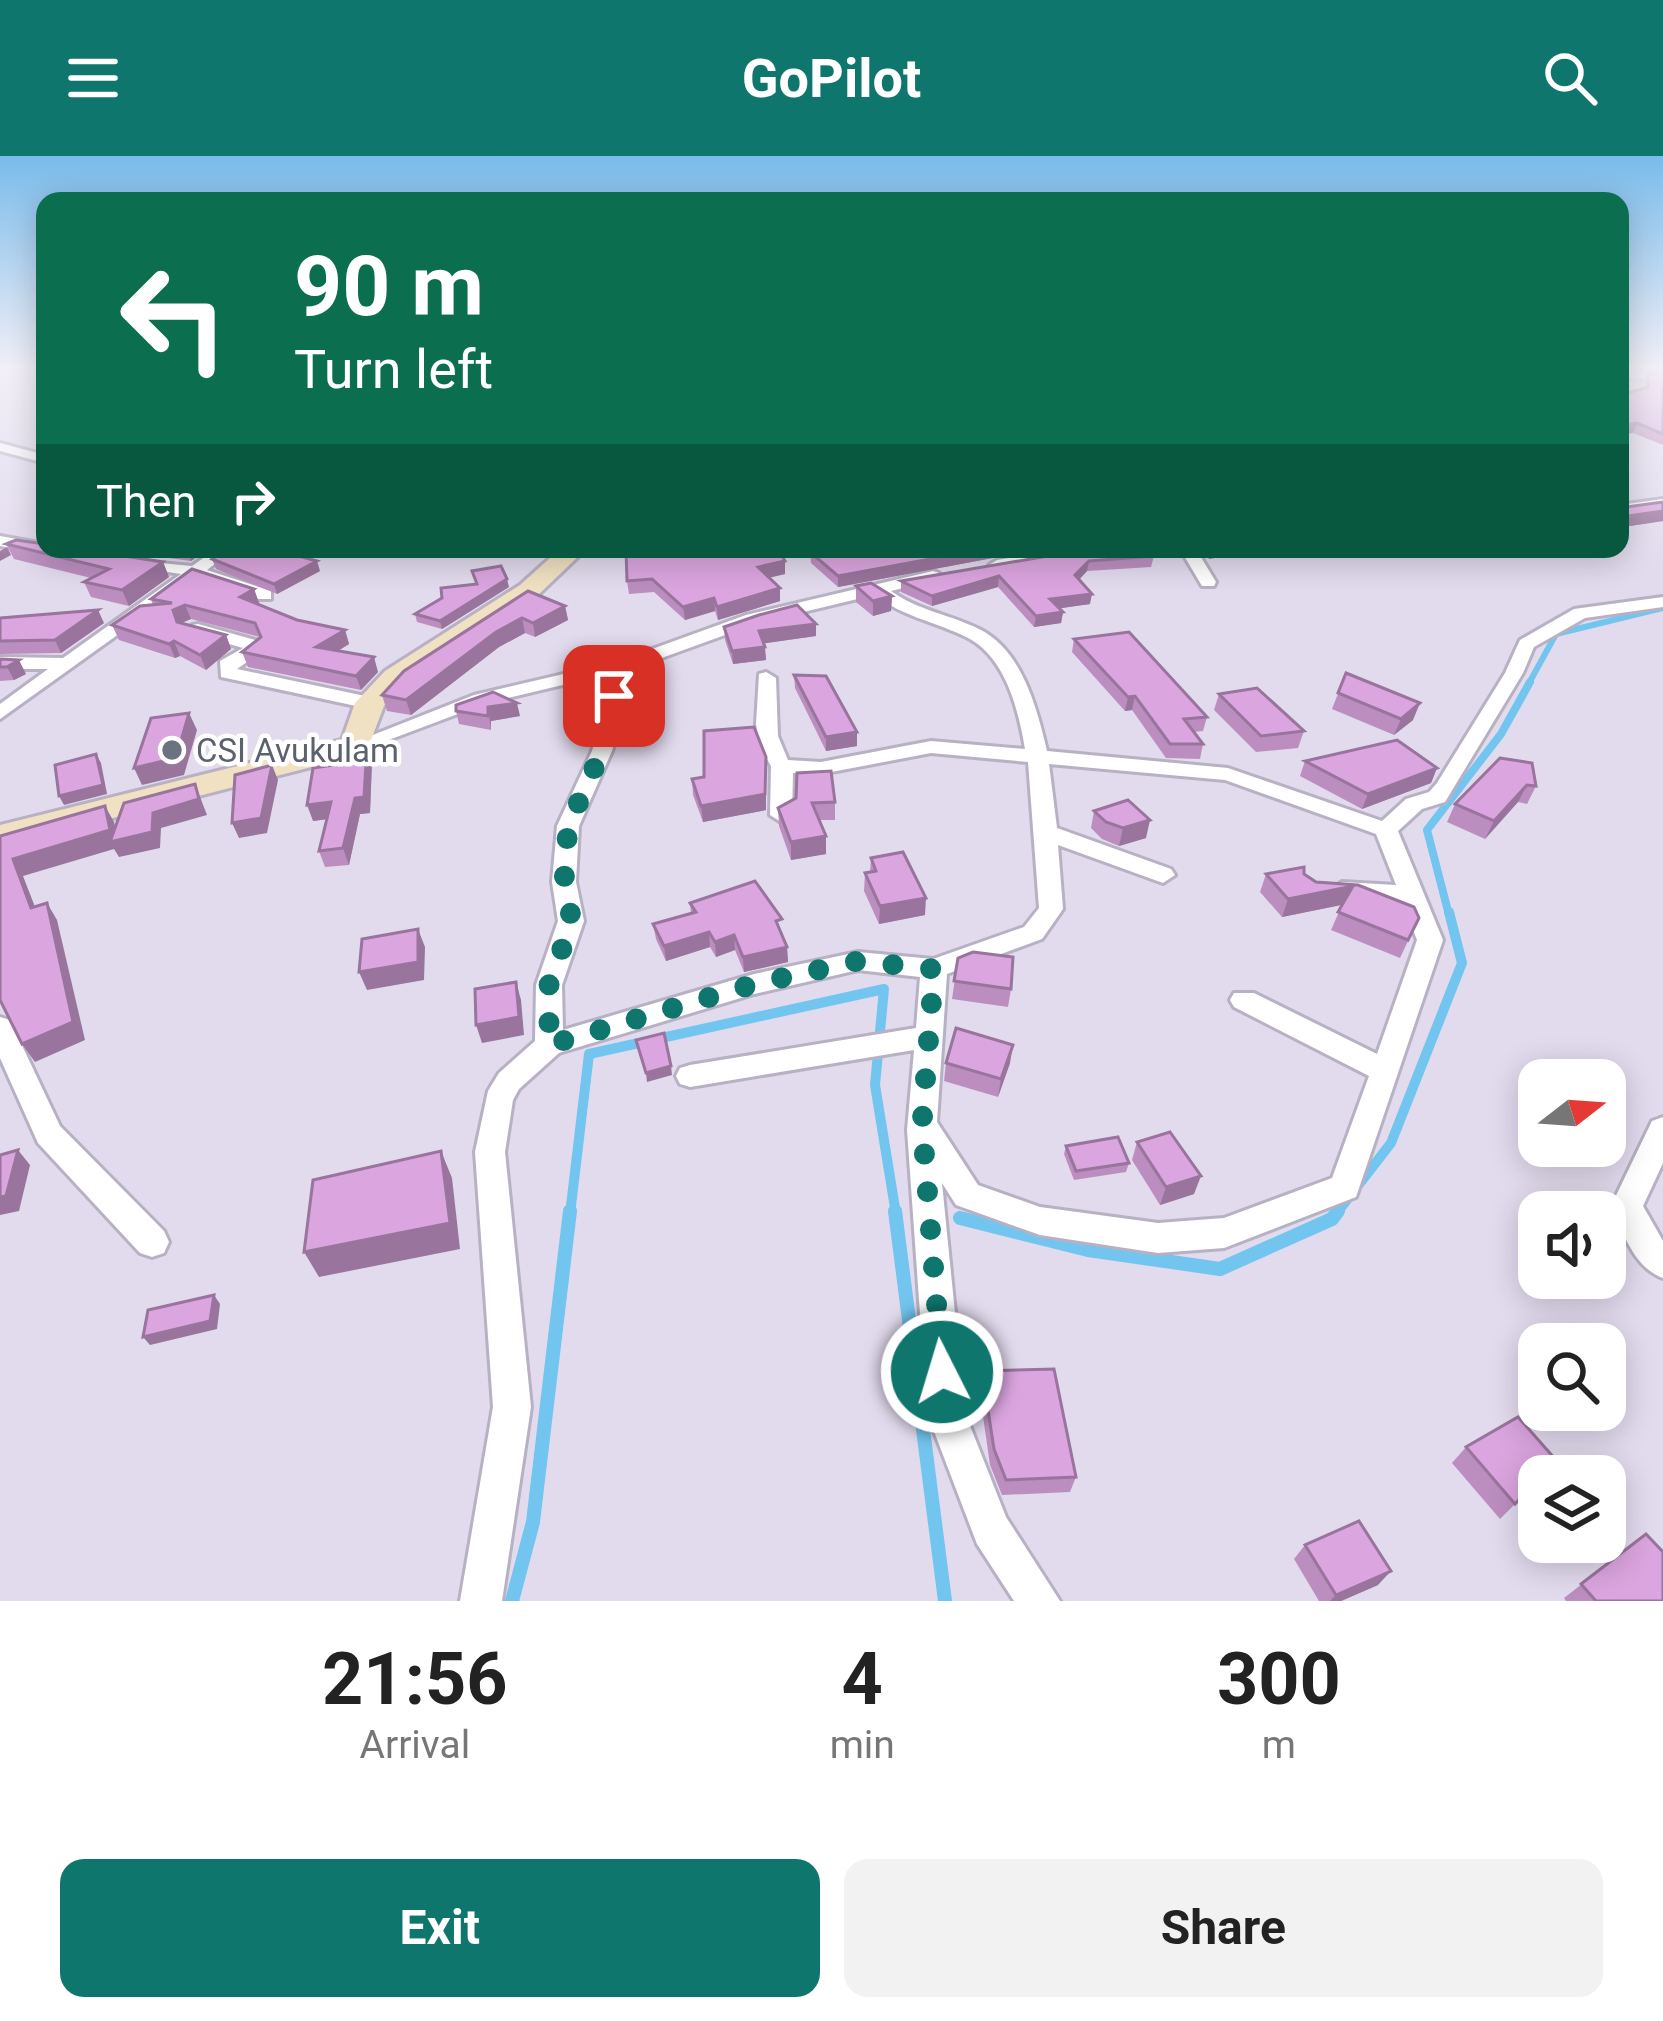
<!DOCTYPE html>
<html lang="en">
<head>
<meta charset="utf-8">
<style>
	:root { --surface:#fff; --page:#f2f2f2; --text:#222; --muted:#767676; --accent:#0f766e }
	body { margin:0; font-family:Roboto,sans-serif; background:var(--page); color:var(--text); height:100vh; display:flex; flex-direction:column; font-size:45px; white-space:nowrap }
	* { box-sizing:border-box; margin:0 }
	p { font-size:39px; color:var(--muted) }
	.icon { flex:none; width:66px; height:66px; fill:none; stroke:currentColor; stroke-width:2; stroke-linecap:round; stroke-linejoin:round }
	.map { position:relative; height:1445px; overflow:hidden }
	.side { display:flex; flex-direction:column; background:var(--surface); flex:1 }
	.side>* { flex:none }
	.top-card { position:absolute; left:36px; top:36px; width:1593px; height:366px; border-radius:24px; box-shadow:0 6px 30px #0003; background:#0b6e4f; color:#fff; overflow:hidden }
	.needle { width:78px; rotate:73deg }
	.buttons { position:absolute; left:1518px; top:903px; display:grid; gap:24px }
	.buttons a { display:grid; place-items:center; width:108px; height:108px; border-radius:24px; background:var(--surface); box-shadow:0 6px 30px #0003; font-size:60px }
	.pin { position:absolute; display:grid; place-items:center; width:102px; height:102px; color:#fff; margin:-51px; border-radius:24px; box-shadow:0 6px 18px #0006 }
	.me { position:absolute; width:132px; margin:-66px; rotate:355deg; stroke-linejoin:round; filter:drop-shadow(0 0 9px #0008) }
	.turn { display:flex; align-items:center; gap:42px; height:252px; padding:0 60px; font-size:54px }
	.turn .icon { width:156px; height:156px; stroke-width:2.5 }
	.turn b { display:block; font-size:84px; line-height:102px }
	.then { display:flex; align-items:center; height:114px; padding:0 60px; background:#0003; gap:24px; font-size:45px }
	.eta { display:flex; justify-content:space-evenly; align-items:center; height:204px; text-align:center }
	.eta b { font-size:72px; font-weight:700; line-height:84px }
	.primary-button { display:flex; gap:24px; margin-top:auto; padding:24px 60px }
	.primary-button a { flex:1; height:138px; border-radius:24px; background:var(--accent); color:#fff; font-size:48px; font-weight:700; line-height:138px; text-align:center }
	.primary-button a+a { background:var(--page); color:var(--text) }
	header { display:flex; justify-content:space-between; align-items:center; height:156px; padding:0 60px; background:var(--accent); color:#fff; font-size:54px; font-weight:700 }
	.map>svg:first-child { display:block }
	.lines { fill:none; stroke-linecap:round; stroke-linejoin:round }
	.stream-far3 { stroke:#72c5ee; stroke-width:6 }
	.stream-far2 { stroke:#72c5ee; stroke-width:8 }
	.stream-far1 { stroke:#72c5ee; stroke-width:10 }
	.stream { stroke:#72c5ee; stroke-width:14 }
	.minor-casing { stroke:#b7b1c3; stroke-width:6 }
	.secondary-casing { stroke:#b7b1c3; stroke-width:6 }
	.minor { fill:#fff; fill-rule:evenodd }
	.secondary { fill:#f0e1c2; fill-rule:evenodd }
	.wall { fill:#bc8ec0 }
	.shaded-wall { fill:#99749c }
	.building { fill:#dba5df; stroke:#99749c; stroke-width:3 }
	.route { stroke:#0f766e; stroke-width:21; stroke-dasharray:0 37.8 }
	.worship-dot { fill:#6b7280; stroke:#fff; stroke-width:4.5 }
	.labels { text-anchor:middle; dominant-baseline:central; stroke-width:9; stroke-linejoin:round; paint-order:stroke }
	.worship-label { font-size:33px; fill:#5b616d; stroke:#fff; text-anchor:start }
</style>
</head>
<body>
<header><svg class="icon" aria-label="menu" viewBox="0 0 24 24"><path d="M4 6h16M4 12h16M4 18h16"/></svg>GoPilot<svg class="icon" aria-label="search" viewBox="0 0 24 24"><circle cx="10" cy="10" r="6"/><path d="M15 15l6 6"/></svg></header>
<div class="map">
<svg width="1663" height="1445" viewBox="0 0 1663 1445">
	<rect width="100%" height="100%" fill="#e2dbee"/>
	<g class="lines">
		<polyline class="stream-far3" points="1528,529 1556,478 1663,452"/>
		<polyline class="stream-far2" points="1449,759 1427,674 1501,578 1530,526"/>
		<g class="stream-far1">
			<polyline points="570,1058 589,898 884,833 875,929 896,1058"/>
			<polyline points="1336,1058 1391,987 1462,807 1449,756"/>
		</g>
		<g class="stream">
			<polyline points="895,1055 945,1445"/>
			<polyline points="960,1062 1088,1094 1220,1113 1332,1063 1338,1055"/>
			<polyline points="512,1445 533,1366 570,1055"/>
		</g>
		<defs>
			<g id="minor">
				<polygon points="1620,216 1663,217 1663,223 1620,222"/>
				<polygon points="0,287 45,299 45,307 0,295"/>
				<polygon points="1663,343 1663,351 1620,357 1620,349"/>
				<polygon points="0,380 45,388 45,393 53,393 45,398 0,390"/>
				<polygon points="216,393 234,393 207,414 271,435 271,443 259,443 197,422 0,563 0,548 48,513 0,513 0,501 63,502 181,418 128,410 128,404 192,410"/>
				<polygon points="1064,393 1100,393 1092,398 997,414 989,409 997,404"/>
				<polygon points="1180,393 1196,393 1216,426 1214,430 1202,430"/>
				<path d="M933,415l6,2v6l-48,12c28,20 58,23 88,38 43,21 58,79 68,122l181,17 154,53 24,-22 23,-7 8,-9 68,-110 15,-33 54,-31 89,-12v10l-78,11 -51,29 -11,26 -78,129 -23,7 -24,22 45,109 -87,257 -132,51 -66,5 -118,-18 -84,-30 -14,-22 23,230 41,104 54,84h-46l-37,-57 -50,-131 -20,-283 7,-80 -224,37 -10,-3 -4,-8 4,-8 10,-3 226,-37 4,-51 -62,-7 -104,24 -195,59 -40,36 -6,11 -8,52 26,255 -29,194h-42l33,-194 -18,-255 13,-61 11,-18 36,-32 1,-56 22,-64 -6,-39 5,-56 35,-75 21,-78 -126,30 -125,47h-14l-3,-4 129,-51 145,-34 127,-46zM874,439c31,22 55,25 88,40 43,18 56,73 63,114l-94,-8 -110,21 -33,-2 -10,-24 -2,-58 -10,-6 -7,2 -3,50 4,23 11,19 -1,49 11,7 11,-7 1,-42 28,1 110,-21 97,9 11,146 -15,19 -91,32 -75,-7 -104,22 -191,56 -1,-45 22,-64 -8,-39 3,-56 33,-75 22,-83 124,-45zM1049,608l176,16 151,54 20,51 -54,-3 -12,8 12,8 60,4 15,38 -40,114 -123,-61h-20l-4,7 4,7 135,69 -37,102 -108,40 -66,5 -118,-16 -62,-22 -41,-63 10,-148 95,-35 21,-30 -5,-64 105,38 12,-8 -4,-6 -114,-41z"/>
				<polygon points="198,468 259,485 263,493 260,497 237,513 370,541 380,547 370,553 221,521 220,505 243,492 192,477 192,469"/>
				<polygon points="0,861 10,864 60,970 164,1075 169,1086 164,1097 152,1101 140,1097 38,987 0,902"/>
				<path d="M1663,961v46l-20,43 20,35v37c-30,-11 -39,-45 -52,-72l41,-85z"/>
			</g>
			<polygon id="secondary" points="560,393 586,393 538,439 405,527 384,550 366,597 0,691 0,669 342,584 355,547 385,515 520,429"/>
		</defs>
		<use href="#minor" class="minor-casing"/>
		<use href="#secondary" class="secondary-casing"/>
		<use href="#minor" class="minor"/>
		<use href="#secondary" class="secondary"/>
	</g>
	<g class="wall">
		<polygon points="1620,214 1629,223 1623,233 1628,237 1644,232 1648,218 1663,218 1663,289 1633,277 1620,279"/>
		<polygon points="1663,346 1663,365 1623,371 1621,361 1626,351"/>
		<polygon points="6,388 163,406 169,421 129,450 91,441 84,426 91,422 14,403"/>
		<polygon points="102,393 208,393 191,405"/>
		<polygon points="877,393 1040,393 838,431 811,407 810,396 855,397"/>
		<polygon points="1202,393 1261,393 1209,403"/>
		<polygon points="1148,394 1154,400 1151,411 1087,415 1079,424 1090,448 1059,452 1063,456 1061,467 1034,471 998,431 932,450 901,436 901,425"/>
		<polygon points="212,403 320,415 277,438 216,413"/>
		<polygon points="785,405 785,418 769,422 780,445 718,464 715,455 685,464 654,436 629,438 627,425"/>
		<polygon points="472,415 509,431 442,473 417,466 415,458 476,428"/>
		<polygon points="856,430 892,440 891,455 873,460 856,446"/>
		<polygon points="254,433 259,447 257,448 297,464 345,474 349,488 338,495 378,516 361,534 248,511 242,496 260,481 191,463 181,467 226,479 231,493 206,514 180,500 175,502 119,484 112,469 153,449 151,443"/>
		<polygon points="528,435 565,450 568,464 535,481 525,477 499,491 411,559 387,555 382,539"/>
		<polygon points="0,462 104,467 61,497 0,498"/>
		<polygon points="724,471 816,480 764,487 766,504 733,508 725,484"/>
		<polygon points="1074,483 1207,561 1203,575 1193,576 1203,588 1200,603 1166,602 1132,554 1125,555 1072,496"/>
		<polygon points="0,503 26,518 14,524 0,525"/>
		<polygon points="1346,517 1413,564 1394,579 1332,553"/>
		<polygon points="794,519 857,590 826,595 795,532"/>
		<polygon points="1219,538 1304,575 1298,592 1256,596 1214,554"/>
		<polygon points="456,555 520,560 491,565 491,574 459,568"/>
		<polygon points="766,601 766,654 703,666 693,639 692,623"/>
		<polygon points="1500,602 1536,630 1527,648 1518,646 1485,683 1447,666 1455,648"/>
		<polygon points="372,605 370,657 360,658 349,709 325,711 319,695 327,663 313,665"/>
		<polygon points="1305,605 1437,612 1431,627 1362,653 1300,620"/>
		<polygon points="796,642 835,646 835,664 819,664 826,680 826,698 791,704 779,670 778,652"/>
		<polygon points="1094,655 1146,682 1119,690 1102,683 1091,672"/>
		<polygon points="871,702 925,759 879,768 864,735 865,717 870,716"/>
		<polygon points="1266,718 1304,718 1316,726 1419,762 1400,802 1331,774 1342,749 1282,761 1260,736"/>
		<polygon points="690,747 782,778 787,791 788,806 744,816 735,794 716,801 710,791 666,805 656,783 653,768 691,757"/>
		<polygon points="958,802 1011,833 1008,851 952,843"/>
		<polygon points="946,907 1010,907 998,941 944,925"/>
		<polygon points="1137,986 1194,1038 1160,1049 1132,1004"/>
		<polygon points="1066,990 1129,1007 1126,1016 1074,1024 1064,998"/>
		<polygon points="982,1215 1076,1321 1070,1336 1002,1339 990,1309 979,1232"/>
		<polygon points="1466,1291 1515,1348 1500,1363 1452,1307"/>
		<polygon points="1646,1378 1663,1445 1566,1445 1564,1442"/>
		<polygon points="1305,1389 1378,1429 1341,1445 1319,1445 1294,1403"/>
	</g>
	<g class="shaded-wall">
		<polygon points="1637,267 1633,277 1620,279 1620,269"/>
		<polygon points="1663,355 1663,365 1623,371 1628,360"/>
		<polygon points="7,391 11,399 0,405 0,395"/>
		<polygon points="191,393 208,393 191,405 187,396"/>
		<polygon points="985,393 1040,393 838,431 838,420"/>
		<polygon points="1211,393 1261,393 1209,403"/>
		<polygon points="317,405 320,415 277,438 274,428"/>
		<polygon points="785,405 785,418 758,424 758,411"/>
		<polygon points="1089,405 1087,415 1073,430 1075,419"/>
		<polygon points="163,406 169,421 129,450 122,434"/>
		<polygon points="999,420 998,431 932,450 932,440"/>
		<polygon points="507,423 509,431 442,473 440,465"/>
		<polygon points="780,432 780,445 718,464 717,451"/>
		<polygon points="254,433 259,447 245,454 240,441"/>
		<polygon points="1092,438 1090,448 1049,454 1050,443"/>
		<polygon points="892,440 891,455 873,460 873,445"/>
		<polygon points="714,442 715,455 685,464 683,451"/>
		<polygon points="185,449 191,463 179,468 183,480 173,454"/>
		<polygon points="565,450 568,464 535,481 533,467"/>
		<polygon points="98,454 104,467 61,497 55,484"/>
		<polygon points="1063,456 1061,467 1034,471 1036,460"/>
		<polygon points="522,462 525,477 499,491 411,559 406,544 496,476"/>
		<polygon points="816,468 816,480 760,488 759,475"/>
		<polygon points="345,474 349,488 321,505 316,491"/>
		<polygon points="226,479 231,493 206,514 200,499"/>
		<polygon points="174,485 180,500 175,502 169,488"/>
		<polygon points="765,491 766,504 733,508 732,495"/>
		<polygon points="374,501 378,516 361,534 356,520"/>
		<polygon points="19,504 26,518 14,524 7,511"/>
		<polygon points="1135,540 1132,554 1125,555 1128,541"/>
		<polygon points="517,547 520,560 491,565 491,574 488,551"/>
		<polygon points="1420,547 1413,564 1394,579 1401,563"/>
		<polygon points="189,557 197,574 184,619 142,629 134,612"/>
		<polygon points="857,576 857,590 826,595 826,581"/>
		<polygon points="367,590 372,605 370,657 360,658 349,709 343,692"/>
		<polygon points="96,598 101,607 107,638 64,649 59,640"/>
		<polygon points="766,601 766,654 703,666 701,650"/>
		<polygon points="272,609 278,624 267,677 239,682 232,667"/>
		<polygon points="1437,612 1431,627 1362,653 1368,638"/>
		<polygon points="195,628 207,659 161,672 160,692 119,701 114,693 23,720 42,769 31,752 13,703 105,650 114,666 118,684 153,657"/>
		<polygon points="1527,629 1518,646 1485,683 1494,665"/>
		<polygon points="331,646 337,662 313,665 307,649"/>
		<polygon points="1150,664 1146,682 1119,690 1123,672"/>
		<polygon points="826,680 826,698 791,704 791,686"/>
		<polygon points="1353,730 1345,748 1282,761 1288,743"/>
		<polygon points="926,742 925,759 879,768 880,750"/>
		<polygon points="47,747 57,764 85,884 35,906 22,888"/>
		<polygon points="418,773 425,791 424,824 367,834 359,816"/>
		<polygon points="709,776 710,791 666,805 664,790"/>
		<polygon points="734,779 735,794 716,801 715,786"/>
		<polygon points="787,791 788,806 744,816 743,801"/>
		<polygon points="516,826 521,844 524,879 482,887 476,869"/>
		<polygon points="1013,889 1010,907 998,941 1001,923"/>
		<polygon points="671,910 672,919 647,926 646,917"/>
		<polygon points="18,994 30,1009 19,1055 0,1059 0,1041"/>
		<polygon points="441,995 452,1022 460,1093 319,1121 304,1096"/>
		<polygon points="1201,1020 1194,1038 1160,1049 1166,1031"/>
		<polygon points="214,1139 220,1148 217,1173 150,1189 143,1181"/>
		<polygon points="1391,1415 1378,1429 1341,1445 1330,1445 1336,1439"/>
	</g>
	<g class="building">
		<polygon points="36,214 45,214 44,224"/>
		<polygon points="1620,214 1629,223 1620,231"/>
		<polygon points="1648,218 1663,218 1663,278 1637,267 1620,269 1620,231 1628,237 1648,231"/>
		<polygon points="1663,346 1663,355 1628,360 1626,351"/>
		<polygon points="16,384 45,388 45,393 79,393 163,406 122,434 84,426 109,413 6,388"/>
		<polygon points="225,393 273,393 317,405 274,428 212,403"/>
		<polygon points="626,393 778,393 785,405 758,411 780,432 717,451 714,442 683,451 652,423 627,425"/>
		<polygon points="837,393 852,393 855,397 877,393 985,393 838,420 810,396"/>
		<polygon points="1089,393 1148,393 1154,400 1089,405 1075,419 1092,438 1050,443 1063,456 1036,460 999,420 932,440 901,425"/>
		<polygon points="501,410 507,423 440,465 415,458 442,442 441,432 477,428 472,415"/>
		<polygon points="192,413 254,433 240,441 297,464 345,474 316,491 374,501 356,520 242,496 261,481 255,467 185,449 173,454 177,466 226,479 200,499 174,485 169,488 112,469 140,450 172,447 151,443"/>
		<polygon points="871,427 892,440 873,445 856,430"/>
		<polygon points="528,435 565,450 533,467 522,462 496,476 406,544 382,539 404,515"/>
		<polygon points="797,449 816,468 759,475 765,491 732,495 724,471 759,459"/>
		<polygon points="98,454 55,484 0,485 0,462"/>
		<polygon points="1129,476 1207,561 1184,563 1203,588 1170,588 1135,540 1128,541 1074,483"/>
		<polygon points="0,503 19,504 7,511 0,511"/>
		<polygon points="1346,517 1420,547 1401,563 1338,537"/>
		<polygon points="794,519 826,520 857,576 826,581"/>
		<polygon points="1257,532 1304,575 1261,580 1219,538"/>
		<polygon points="493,536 517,547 488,551 488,560 456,555 456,549"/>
		<polygon points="189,557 176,602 134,612 151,562"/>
		<polygon points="754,571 766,601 765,638 701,650 692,623 704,621 704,575"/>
		<polygon points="1397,584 1437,612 1368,638 1305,605"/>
		<polygon points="346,590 367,590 364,641 355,642 343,692 319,695 331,646 307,649 313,612 341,608"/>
		<polygon points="96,598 103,629 59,640 55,609"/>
		<polygon points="1500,602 1532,607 1536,630 1527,629 1494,665 1455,648"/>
		<polygon points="272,609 261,662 232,667 235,619"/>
		<polygon points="831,615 835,646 812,647 826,680 791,686 778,652 796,642 797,617"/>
		<polygon points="195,628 199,643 153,657 152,676 110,686 124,647"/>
		<polygon points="1128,644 1150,664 1123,672 1106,666 1094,655"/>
		<polygon points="105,650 110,674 13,703 31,752 47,747 73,866 22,888 0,844 0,680"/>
		<polygon points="903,696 926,742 880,750 865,717 876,715 871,702"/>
		<polygon points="1304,711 1304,718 1316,726 1358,729 1414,751 1419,762 1408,784 1338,756 1353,730 1288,743 1266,718"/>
		<polygon points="755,725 782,763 776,765 787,791 743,801 734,779 715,786 709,776 664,790 653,768 696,756 690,747"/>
		<polygon points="418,773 418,806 359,816 362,783"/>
		<polygon points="973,796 1013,801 1011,833 954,825 958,802"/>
		<polygon points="516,826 519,861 476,869 475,833"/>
		<polygon points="956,872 1013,889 1001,923 946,907"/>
		<polygon points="664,877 671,910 646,917 636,884"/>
		<polygon points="1170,976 1201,1020 1166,1031 1137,986"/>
		<polygon points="1118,981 1129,1007 1076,1015 1066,990"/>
		<polygon points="18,994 6,1040 0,1041 0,999"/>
		<polygon points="441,995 450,1067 304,1096 313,1024"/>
		<polygon points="214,1139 210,1165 143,1181 148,1154"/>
		<polygon points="1054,1213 1076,1321 1006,1324 994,1293 982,1215"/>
		<polygon points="1518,1261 1556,1304 1515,1348 1466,1291"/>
		<polygon points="1359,1365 1391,1415 1336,1439 1305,1389"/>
		<polygon points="1646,1378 1663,1396 1663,1445 1596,1445 1581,1428"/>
	</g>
	<linearGradient id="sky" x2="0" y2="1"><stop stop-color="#79bbea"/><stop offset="0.51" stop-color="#f2eff7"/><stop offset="1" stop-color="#f2eff7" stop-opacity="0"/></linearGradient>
	<rect width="1663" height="416" fill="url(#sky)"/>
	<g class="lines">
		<polyline class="route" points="614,540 602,595 568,670 564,726 572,765 549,829 549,889 754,828 858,805 934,813 922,968 942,1216"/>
	</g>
	<circle class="worship-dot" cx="172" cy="594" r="12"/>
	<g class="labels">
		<g class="worship-label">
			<text x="196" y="594">CSI Avukulam</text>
		</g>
	</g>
</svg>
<div class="buttons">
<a><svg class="needle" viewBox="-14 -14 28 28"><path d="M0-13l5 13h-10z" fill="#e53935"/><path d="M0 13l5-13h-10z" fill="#767676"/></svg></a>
<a><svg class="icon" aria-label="sound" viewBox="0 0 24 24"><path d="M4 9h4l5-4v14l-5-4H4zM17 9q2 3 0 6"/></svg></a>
<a><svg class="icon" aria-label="search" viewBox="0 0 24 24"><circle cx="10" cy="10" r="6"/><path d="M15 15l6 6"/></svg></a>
<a><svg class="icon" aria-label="layers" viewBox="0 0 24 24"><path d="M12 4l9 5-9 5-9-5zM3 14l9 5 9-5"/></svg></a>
</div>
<div class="pin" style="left:614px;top:540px;background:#d93025"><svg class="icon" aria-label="arrive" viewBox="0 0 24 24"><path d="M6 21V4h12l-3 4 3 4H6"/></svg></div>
<svg class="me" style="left:942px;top:1216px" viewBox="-20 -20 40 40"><circle r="17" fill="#0f766e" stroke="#fff" stroke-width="3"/><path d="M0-11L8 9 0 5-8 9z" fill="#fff"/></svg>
<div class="top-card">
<div class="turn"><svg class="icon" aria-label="left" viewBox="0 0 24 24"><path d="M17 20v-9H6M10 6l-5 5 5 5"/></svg><div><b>90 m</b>Turn left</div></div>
<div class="then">Then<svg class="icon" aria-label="right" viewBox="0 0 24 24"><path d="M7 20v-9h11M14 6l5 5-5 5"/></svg></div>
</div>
</div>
<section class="side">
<div class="eta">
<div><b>21:56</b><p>Arrival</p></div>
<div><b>4</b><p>min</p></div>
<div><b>300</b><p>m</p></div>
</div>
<div class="primary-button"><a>Exit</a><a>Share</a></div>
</section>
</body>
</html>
